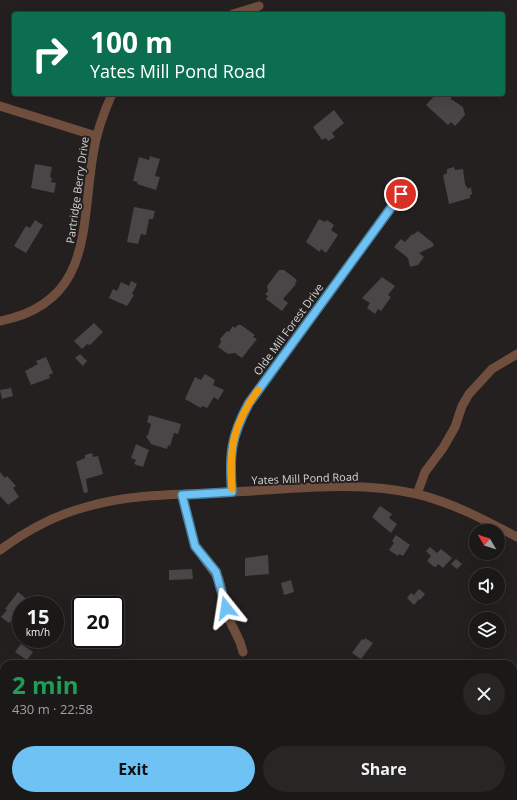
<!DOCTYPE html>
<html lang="en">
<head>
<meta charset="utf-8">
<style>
	:root { --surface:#1b1818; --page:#282525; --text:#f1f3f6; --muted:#a0a0a2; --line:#393737; --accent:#6fc2f4 }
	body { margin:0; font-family:"Open Sans",sans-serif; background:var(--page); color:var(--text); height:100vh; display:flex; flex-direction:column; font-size:15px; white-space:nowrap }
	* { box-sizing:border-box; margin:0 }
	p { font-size:13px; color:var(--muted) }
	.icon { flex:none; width:22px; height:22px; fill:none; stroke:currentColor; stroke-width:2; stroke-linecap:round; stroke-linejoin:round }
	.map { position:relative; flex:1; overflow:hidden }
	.drawer { position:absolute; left:0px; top:660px; width:517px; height:140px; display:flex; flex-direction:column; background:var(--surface); border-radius:12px 12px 0 0; box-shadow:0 4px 16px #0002,0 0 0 1px var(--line) }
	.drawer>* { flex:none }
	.banner { position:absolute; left:12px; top:12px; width:493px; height:84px; border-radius:4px; box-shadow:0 4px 16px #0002,0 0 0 1px var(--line); background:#0b6e4f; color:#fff; overflow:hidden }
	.needle { width:26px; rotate:309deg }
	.controls { position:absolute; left:469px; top:524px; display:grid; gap:8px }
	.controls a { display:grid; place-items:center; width:36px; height:36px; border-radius:50%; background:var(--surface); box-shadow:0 4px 16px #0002,0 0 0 1px var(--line); font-size:20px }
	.speed { position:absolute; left:12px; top:596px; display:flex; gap:8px; font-size:20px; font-weight:700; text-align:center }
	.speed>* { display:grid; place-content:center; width:52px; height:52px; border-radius:50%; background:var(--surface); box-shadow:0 4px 16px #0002,0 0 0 1px var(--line); line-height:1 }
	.speed small { font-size:10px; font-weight:400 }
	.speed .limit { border:2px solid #111; border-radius:6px; background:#fff; color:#111 }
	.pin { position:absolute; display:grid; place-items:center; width:34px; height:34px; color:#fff; margin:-17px; border:2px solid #fff; border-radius:50%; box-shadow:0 1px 4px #0007 }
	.me { position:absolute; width:44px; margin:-22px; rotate:345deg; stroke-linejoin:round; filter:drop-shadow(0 0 3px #0008) }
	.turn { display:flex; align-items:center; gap:14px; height:84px; padding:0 12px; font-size:18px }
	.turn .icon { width:52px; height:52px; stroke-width:2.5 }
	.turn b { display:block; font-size:28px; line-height:34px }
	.round { display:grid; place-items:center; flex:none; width:42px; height:42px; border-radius:21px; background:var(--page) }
	.headline { display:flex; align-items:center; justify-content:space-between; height:68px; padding:0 12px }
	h1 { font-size:24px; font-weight:700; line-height:30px; color:#1e9e55 }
	.button { display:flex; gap:8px; margin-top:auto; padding:8px 12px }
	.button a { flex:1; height:46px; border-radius:24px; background:var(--accent); color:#111; font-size:16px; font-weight:700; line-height:46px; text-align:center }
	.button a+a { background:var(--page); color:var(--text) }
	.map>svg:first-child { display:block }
	.building { fill:#494647 }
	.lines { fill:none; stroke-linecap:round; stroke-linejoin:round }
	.minor { stroke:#6f4e3e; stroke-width:9 }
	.route-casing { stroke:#487e9f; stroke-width:10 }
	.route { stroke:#6fc2f4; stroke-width:7 }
	.slow { stroke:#f59e0b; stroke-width:7 }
	.labels { text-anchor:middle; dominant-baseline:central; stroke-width:4; stroke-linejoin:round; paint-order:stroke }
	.street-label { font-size:11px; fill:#d4d2d2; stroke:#242020 }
</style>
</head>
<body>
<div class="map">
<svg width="517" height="800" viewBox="0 0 517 800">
	<rect width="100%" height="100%" fill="#242020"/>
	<g class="building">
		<polygon points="436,94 451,94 451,99 463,107 465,115 455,126 451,122 448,125 426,105"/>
		<polygon points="334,110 344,123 332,133 335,137 328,141 326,138 322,140 313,127"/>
		<polygon points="150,156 160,159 155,176 160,177 156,190 137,184 138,182 133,181 139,157 149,160"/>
		<polygon points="35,164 52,167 50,177 52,178 51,182 56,183 54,193 31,188"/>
		<polygon points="454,167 455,170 463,169 465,184 468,189 471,187 472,194 470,195 470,198 449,204 443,175 447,173 447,169"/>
		<polygon points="134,207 155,211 153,219 149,219 146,235 141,234 138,244 127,242"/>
		<polygon points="319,219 325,222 327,220 334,225 331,230 338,235 326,253 321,249 320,252 317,250 306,242"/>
		<polygon points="35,220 43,225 26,253 14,246 26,226 30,228"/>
		<polygon points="418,231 433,243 434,246 419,253 424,257 418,265 410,267 408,258 394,247 400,240 401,239 405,242 412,234 413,235"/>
		<polygon points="279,270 284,270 297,280 295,283 296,284 283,299 288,303 282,311 266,299 268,296 265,294 268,291 267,286"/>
		<polygon points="382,277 395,286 388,295 391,297 381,311 378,309 375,314 367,308 370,303 362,298"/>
		<polygon points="131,281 137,284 132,294 134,295 127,306 109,298 113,289 117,291 121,282 129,286"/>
		<polygon points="94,323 103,332 90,345 87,344 82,349 74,341"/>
		<polygon points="238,325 241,325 255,335 253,337 257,339 242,358 235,353 228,354 218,347 221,342 220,339 227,331 229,332 233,326 235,328"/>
		<polygon points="80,354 87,361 83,366 75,358"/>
		<polygon points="46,357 53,373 49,375 50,378 31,385 25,371 38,364 36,361"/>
		<polygon points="205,374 215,380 213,385 224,390 218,400 214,397 207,408 202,406 201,408 185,399 195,377 201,380"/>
		<polygon points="11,388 13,396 2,399 0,390"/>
		<polygon points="149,415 181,424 178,434 174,433 170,446 168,445 167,449 151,444 146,436 148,435 151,424 147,422"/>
		<polygon points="136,444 149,450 143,467 134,464 136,460 131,458"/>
		<polygon points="92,453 93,457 98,456 103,474 86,479 88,492 84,493 76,462 85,458 85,455"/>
		<polygon points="0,472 5,478 7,476 16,486 13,488 19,497 8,505 0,496"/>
		<polygon points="380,506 392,514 389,518 397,524 391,533 372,517"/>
		<polygon points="396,535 410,545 403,556 399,554 398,556 389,550 394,543 392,541"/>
		<polygon points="430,547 437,553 441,549 452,558 443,568 438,564 436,567 433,566 427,561 431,556 426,551"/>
		<polygon points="268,555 269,574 245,576 245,558"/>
		<polygon points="456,559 462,564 457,569 451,564"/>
		<polygon points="192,569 193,579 169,580 169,570"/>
		<polygon points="291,580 294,592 284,595 281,583"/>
		<polygon points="419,589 425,594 420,600 414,595"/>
		<polygon points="18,592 29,601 26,605 21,605 21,608 9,623 1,617 7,610 5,609"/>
		<polygon points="411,593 419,599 414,605 407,598"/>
		<polygon points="365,638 373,643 361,659 352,653 362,639 364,640"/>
		<polygon points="21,644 33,652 27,660 15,652"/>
	</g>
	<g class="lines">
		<g class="minor">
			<polyline points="233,14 259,6"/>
			<polyline points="0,106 96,136"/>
			<path d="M0,321c93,-18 81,-94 93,-166 3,-22 10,-41 19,-61"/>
			<path d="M232,492c-2,-37 -2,-56 17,-89l152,-209"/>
			<polyline points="417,494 425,472 443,448 455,427 462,406 469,394 492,369 517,354"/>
			<polyline points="182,495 195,546 219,579 229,619 240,642 243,652"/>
			<path d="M0,550c26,-19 55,-35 86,-43 47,-14 98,-12 147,-15 60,-3 125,-12 184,2 36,9 68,26 100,43"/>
		</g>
	</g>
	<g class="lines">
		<defs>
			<path id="route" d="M226,608l-10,-36 -21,-26 -13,-51 50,-3c-3,-37 -1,-56 17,-89l152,-209"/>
		</defs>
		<use href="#route" class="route-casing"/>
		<use href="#route" class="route"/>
		<path class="slow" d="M232,489c-3,-42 1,-64 26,-99"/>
	</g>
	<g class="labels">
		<g class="street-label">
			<text transform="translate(77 190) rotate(-82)">Partridge Berry Drive</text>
			<text transform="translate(288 329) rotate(-54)">Olde Mill Forest Drive</text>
			<text transform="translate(305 478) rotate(-2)">Yates Mill Pond Road</text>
		</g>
	</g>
</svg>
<div class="controls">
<a><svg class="needle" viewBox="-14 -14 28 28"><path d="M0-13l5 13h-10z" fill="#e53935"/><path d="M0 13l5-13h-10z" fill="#a0a0a2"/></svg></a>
<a><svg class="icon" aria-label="sound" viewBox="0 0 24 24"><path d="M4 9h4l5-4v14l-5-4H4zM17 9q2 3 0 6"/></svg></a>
<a><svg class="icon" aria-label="layers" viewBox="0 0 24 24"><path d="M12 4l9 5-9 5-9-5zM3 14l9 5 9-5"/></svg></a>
</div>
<div class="speed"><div>15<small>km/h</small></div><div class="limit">20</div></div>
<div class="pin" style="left:401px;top:194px;background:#d93025"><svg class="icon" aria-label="arrive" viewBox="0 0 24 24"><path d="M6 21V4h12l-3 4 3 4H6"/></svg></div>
<svg class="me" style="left:226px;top:608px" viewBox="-20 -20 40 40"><path d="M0-17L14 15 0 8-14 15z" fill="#6fc2f4" stroke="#fff" stroke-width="4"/></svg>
<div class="banner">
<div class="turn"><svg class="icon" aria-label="right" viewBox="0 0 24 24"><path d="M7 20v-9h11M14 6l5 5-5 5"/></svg><div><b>100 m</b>Yates Mill Pond Road</div></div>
</div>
<section class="drawer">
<div class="headline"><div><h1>2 min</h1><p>430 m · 22:58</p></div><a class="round"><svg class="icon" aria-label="close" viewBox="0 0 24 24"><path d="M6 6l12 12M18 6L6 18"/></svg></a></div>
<div class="button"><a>Exit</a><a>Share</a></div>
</section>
</div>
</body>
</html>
